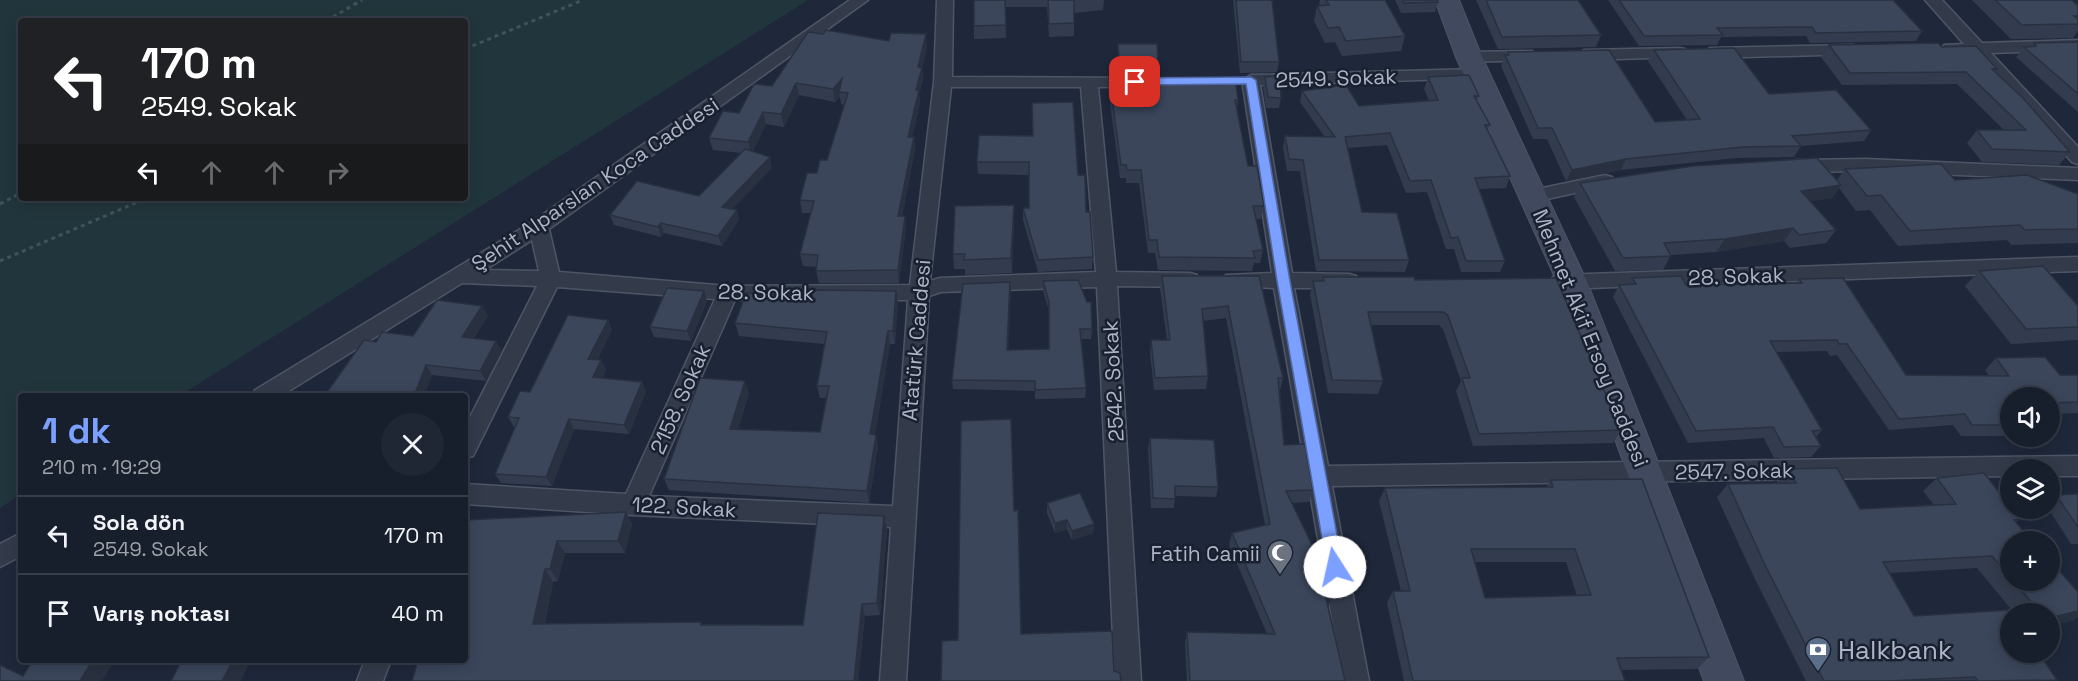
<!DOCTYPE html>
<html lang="tr">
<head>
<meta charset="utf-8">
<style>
	:root { --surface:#171e2c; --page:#202734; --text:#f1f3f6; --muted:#9ea2a9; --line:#363c48; --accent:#7ba0ff }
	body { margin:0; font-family:"Space Grotesk",sans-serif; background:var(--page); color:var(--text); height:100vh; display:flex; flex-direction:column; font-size:22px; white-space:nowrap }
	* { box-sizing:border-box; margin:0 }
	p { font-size:20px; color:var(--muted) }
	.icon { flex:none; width:33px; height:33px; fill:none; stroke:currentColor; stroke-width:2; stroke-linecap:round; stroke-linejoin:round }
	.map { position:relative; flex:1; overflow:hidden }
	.drawer { position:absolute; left:18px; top:393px; width:450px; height:270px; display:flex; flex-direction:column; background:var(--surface); border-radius:6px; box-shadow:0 3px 15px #0003,0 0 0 2px var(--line) }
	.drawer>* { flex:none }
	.banner { position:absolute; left:18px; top:18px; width:450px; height:183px; border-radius:6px; box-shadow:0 3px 15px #0003,0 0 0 2px var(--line); background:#202124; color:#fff; overflow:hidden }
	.fabs { position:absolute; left:2000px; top:387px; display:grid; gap:12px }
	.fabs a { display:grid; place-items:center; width:60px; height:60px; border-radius:50%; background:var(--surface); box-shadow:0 3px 15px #0003,0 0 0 2px var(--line); font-size:30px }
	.pin { position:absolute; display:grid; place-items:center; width:51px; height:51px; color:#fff; margin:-26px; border-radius:12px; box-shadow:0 3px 9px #0006 }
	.me { position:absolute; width:66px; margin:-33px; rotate:350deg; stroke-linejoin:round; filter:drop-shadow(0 0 4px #0008) }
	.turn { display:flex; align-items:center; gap:21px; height:126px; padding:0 24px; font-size:27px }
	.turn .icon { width:78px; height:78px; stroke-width:2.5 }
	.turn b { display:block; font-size:42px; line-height:51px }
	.lanes { display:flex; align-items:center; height:57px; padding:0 24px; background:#0003; justify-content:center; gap:30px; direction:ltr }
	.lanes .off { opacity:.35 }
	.round { display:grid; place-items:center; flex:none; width:63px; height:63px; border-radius:32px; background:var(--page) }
	.summary { display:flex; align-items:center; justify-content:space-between; height:102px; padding:0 24px }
	h1 { font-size:36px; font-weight:700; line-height:45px; color:var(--accent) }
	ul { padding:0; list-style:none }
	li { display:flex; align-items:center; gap:18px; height:78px; padding:0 24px; border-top:2px solid var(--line) }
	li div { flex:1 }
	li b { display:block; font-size:22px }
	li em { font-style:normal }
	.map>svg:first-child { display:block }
	.green { fill:#21363c; fill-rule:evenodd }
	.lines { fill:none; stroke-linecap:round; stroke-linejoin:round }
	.street-casing { stroke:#4e5565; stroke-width:3 }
	.secondary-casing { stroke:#4e5565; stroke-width:2 }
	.path { stroke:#3f5359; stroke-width:3; stroke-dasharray:4 4; stroke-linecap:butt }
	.street { fill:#333b4b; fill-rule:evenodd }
	.secondary { fill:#41495e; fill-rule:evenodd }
	.wall { fill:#333c4e; fill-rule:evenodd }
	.shaded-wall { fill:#293140 }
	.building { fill:#3b465b; stroke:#293140; stroke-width:1.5; fill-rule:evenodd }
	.route { fill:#7ba0ff; stroke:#5068a6; stroke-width:1.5 }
	.labels { text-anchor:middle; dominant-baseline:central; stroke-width:5; stroke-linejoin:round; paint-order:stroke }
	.street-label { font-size:21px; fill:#aeb5c7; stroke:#19202f }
	.poi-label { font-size:21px; fill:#aeb5c7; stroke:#19202f; text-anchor:end }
	.near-poi-label { font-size:26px; fill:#aeb5c7; stroke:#19202f; text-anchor:start }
</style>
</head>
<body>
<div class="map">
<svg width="2078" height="681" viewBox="0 0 2078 681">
	<rect width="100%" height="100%" fill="#1f283b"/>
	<path class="green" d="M0,0h808l-629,396h-158v98l-21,14zM21,21h444v177h-444z"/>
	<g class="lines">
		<defs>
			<g id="street">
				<path d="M850,0h18l-319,229 10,43 169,14 182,-1 24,-203 3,-82h16l-1,77 191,1 3,4 -9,5h-39l18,185 74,1 7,2 3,5 -3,5 -7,2 -73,-1 24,395h-26l-18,-394 -156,5 -12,4 -23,385h-26l11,-154 -258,-12 -168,-11v-20l161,10 89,-195 -158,-12 -84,169 -8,2v-31l72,-141 -75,-3 -181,113h-29l3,-6 277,-168zM951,87h130l15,185 -156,6 -10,3zM532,240l7,31 -54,-1zM735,300h173l-15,206 -244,-10z"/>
				<polygon points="1925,0 1942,0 1982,43 2078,40 2078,50 1991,53 2078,147 2078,164 2072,162 1973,53 1944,53 1942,49 1944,45 1964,44"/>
				<polygon points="1852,45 1858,46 1860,50 1858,54 1710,58 1702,53 1710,48"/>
				<polygon points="1679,48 1685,49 1687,53 1685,57 1584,60 1576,55 1584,50"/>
				<polygon points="1532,51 1540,56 1538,60 1469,62 1461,57 1469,52"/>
				<polygon points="1477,69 1485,74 1483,78 1260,85 1292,273 1349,274 1356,276 1359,281 1356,286 1349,288 1294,288 1328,466 2078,456 2078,476 2049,476 2049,470 2010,470 2010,476 1332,486 1369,681 1343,681 1274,288 1226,285 1223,280 1226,275 1272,273 1242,80 1251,75"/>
				<polygon points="1866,159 2078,168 2078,180 1866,171 1797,172 1791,170 1788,166 1791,162 1797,160"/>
				<polygon points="1605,175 1612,177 1614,181 1612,185 1533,202 1526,201 1524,196 1526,191 1533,190"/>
				<polygon points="2078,257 2078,271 1560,289 1553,287 1550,282 1553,277 1560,275"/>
				<polygon points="21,533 21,556 0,567 0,544"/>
				<polygon points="365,660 391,660 383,681 357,681"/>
			</g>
			<polygon id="secondary" points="1435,0 1459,0 1482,57 1587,282 1744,681 1704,681 1557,282 1456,57"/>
		</defs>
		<use href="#street" class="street-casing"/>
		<use href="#secondary" class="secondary-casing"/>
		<g class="path">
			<polyline points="326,21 362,0"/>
			<polyline points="465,49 583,0"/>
			<polyline points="0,204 21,193"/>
			<polyline points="0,261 147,198"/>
		</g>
		<use href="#street" class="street"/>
		<use href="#secondary" class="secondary"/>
	</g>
	<g class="wall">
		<polygon points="974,0 1104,0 1103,10 1074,13 1074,36 1049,37 1047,7 1005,7 1006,38 974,39"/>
		<polygon points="1233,0 1272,0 1279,62 1277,72 1240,73"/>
		<polygon points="1320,0 1385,0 1405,36 1401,51 1342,56 1335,42 1325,43 1314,21 1317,6 1319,6"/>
		<polygon points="1395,0 1437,0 1438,2 1435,12 1401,13"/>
		<polygon points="1476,0 1578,0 1601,35 1596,47 1498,49"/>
		<polygon points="1608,0 1893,0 1922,31 1916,41 1810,43 1806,36 1721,37 1717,45 1639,46"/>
		<polygon points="1972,0 2072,0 2078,6 2078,31 2073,38 2011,39"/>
		<polygon points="823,34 889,41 927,47 922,69 923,80 919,94 920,103 912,137 914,137 915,150 902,216 905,216 906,228 899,283 819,283 816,271 817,267 803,266 800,254 811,213 802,213 800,200 817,173 827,160 844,105 841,104 840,97 835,102 799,95 784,127 766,124 753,151 772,168 732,209 737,210 739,220 722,246 664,233 661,237 614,225 610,215 699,196 741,153 713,150 709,138 772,86"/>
		<polygon points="2078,42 2078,112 2016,57 2024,47 2031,46 2034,43"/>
		<polygon points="1118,44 1158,63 1157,73 1118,74"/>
		<polygon points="1829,45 1942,47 1997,69 1995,72 2070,152 2059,165 1982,162 1967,143 1977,130 2004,130 1957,84 1842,85 1821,57"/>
		<polygon points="1654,50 1769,94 1871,130 1864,141 1801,146 1794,157 1737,158 1621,170 1566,181 1547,139 1533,139 1501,66 1505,55 1507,55 1508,52 1655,122 1687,120 1648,61"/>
		<polygon points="1109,76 1238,100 1237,109 1248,166 1264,206 1261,219 1256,219 1263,250 1260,263 1254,263 1252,271 1158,270 1155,253 1148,253 1139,183 1126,183 1126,178 1120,178 1108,88"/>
		<polygon points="1265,77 1281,98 1279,108 1266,108 1263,87"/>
		<polygon points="1428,77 1479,96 1477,101 1490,125 1487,130 1510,176 1506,188 1479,189 1505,261 1500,272 1461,272 1454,249 1446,249 1427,192 1406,193 1387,145 1348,148 1362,212 1409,260 1405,272 1316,271 1300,171 1287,171 1283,147 1285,136 1324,136 1300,102 1302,91 1359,106 1429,101 1424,89"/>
		<polygon points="979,135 1078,175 1086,212 1093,257 1092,269 1038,272 1023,220 1023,208 1029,208 1029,175 978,174 977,162"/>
		<polygon points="1845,169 2078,194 2078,243 2011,245 2007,240 1898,246 1870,210 1856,211 1839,188 1832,198 1811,201 1836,230 1826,243 1790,248 1784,241 1716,252 1671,255 1663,270 1615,271 1574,197 1580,183 1837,180"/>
		<polygon points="1014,220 1012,273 965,275 965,269 954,269 953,254"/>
		<polygon points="1979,271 2078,306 2078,340 2011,344 1965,286"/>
		<polygon points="1162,276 1259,276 1283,378 1280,390 1284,445 1313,490 1309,502 1292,503 1328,607 1345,681 1187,681 1185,643 1187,632 1267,634 1229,545 1232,533 1265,525 1226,318 1203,321 1208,376 1206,389 1154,390 1150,353 1151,340 1167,340 1160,289"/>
		<polygon points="1323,277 1415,280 1621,430 1613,443 1473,446 1456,391 1461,381 1443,329 1439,325 1371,325 1383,381 1378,394 1328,393 1310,294 1313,281 1322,281"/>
		<polygon points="1632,278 1686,285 1796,283 1799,279 1906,375 1989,376 1985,370 1996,358 2060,375 2078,375 2078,413 2049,414 2049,398 2010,398 2010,434 2008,436 1961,436 1953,425 1889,430 1837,355 1830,356 1827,351 1776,352 1822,430 1816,437 1821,446 1811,457 1774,458 1764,438 1688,443 1613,297 1619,285 1628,284"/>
		<polygon points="1043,281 1092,329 1091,339 1081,339 1086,388 1085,398 1035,399 1035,391 953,389 952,380 1010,282 1008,350 1049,349 1049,311 1043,291"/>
		<polygon points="707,301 691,341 654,337 650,327"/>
		<polygon points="898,303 895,344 890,344 875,434 878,446 869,503 669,490 664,479 749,393 738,429 820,432 826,398 820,398 817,386 824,344 739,336 735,323"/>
		<polygon points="482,306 488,316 474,338 496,341 502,351 486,381 432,375 424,396 297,396 325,395 413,336"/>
		<polygon points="608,320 612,330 597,360 601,360 606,370 602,378 642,382 646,392 629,434 574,429 552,486 501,483 495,474 515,427 514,427 508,417 530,392"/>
		<polygon points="1150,438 1218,487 1216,497 1175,496 1174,508 1151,508 1148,448"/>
		<polygon points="1788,469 1860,509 1934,505 1923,491 1937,478 2020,519 2016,522 2010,542 2010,580 2049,580 2075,620 2049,626 2049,614 2015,614 1977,568 1890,573 1914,616 2057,680 1806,681 1754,577 1717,497 1728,484 1778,484 1777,482"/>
		<path d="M1551,480l158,177 -12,12 -76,1 4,11h-221l-17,-78 6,-12h8l-22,-90 6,-13 161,-1zM1475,562h91l11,34 -92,2z"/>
		<polygon points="2078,494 2078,544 2071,544 2048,508 2049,508 2049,500 2056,495"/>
		<polygon points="1047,503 1094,524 1093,533 1072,540 1067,529 1055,533 1047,513"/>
		<polygon points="626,512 632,524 625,553 565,553 558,581 553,582 545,623 803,625 884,516 887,529 880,615 865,616 858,681 465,660 465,523"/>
	</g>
	<g class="shaded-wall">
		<polygon points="926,34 927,47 922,69 923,80 919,94 920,103 909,150 908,137 916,90 918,67"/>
		<polygon points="842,79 839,92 840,97 835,102 833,89"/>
		<polygon points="796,83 799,95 784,127 781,114"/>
		<polygon points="763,112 766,124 751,155 748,142"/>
		<polygon points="914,137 915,150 900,228 898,216"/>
		<polygon points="770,157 772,168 725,217 722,207"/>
		<polygon points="1626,159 1621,170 1566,181 1572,170"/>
		<polygon points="1841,185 1832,198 1792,204 1801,191"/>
		<polygon points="1014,205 1014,220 1012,273 1011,258"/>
		<polygon points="737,210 739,220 722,246 718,236"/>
		<polygon points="905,216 906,228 899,283 898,270"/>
		<polygon points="661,223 664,233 661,237 658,227"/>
		<polygon points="1793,228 1784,241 1716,252 1725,239"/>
		<polygon points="1010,282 1011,292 1008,360 1007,350"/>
		<polygon points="704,291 707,301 691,341 687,331"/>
		<polygon points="896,291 898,303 895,344 893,331"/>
		<polygon points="482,306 488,316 468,347 462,337"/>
		<polygon points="608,320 612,330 593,369 588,359"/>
		<polygon points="888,331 890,344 873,446 870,434"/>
		<polygon points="496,341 502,351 486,381 480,371"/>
		<polygon points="601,360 606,370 598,387 593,377"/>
		<polygon points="426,365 432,375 424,396 414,396"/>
		<polygon points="745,381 749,393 734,441 730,429"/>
		<polygon points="642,382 646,392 629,434 624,425"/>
		<polygon points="569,419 574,429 552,486 546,477"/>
		<polygon points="876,435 878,446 869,503 867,491"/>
		<polygon points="626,512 632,524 625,553 618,541"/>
		<polygon points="884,516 887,529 880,615 877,603"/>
		<polygon points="1067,520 1067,529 1055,533 1055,523"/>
		<polygon points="1094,524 1093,533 1072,540 1072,531"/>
		<polygon points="557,541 565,553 558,581 550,569"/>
		<polygon points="545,569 553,582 542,635 533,624"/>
		<polygon points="1332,597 1328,608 1326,598"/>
		<polygon points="862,604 865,616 858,681 854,681"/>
		<polygon points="2078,611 2078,617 2075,620 2049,626 2049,618"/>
		<polygon points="93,660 115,660 102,681 80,681"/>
		<polygon points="233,660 251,660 241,681 222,681"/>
	</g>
	<g class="building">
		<polygon points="974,0 1005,0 1006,25 974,26"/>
		<polygon points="1048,0 1074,0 1074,23 1049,24"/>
		<polygon points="1236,0 1272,0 1279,62 1241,62"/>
		<polygon points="1326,0 1385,0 1405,36 1346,41 1339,27 1328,28 1317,6 1329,5"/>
		<polygon points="1403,0 1437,0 1438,2 1404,3"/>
		<polygon points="1486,0 1578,0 1601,35 1502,37"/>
		<polygon points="1619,0 1893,0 1922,31 1816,33 1812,27 1717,28 1723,35 1644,36"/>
		<polygon points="1995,0 2072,0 2078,6 2078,16 2074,16 2078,19 2078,24 2022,25"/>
		<polygon points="826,30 889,41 891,33 926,34 918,67 922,68 916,90 919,90 908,137 914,137 898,216 905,216 898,270 816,271 818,255 800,254 814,201 800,200 807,173 817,173 820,160 827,160 848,93 839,92 842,79 833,89 796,83 781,114 763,112 748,142 709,138 723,111 739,113 754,84 772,86 808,32 823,34"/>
		<polygon points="2078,42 2078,94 2024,47 2036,46 2034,43"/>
		<polygon points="1938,43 1942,47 1976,46 1997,69 1992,69 2023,98 2070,152 1992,149 1977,130 2026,130 1966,72 1850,73 1829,45"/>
		<polygon points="1118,44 1157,44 1158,63 1119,63"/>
		<polygon points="1734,48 1769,94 1836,90 1871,130 1792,136 1801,146 1743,147 1626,159 1572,170 1552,128 1538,128 1505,55 1509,55 1508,52 1609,50 1655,122 1700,119 1654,50"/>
		<polygon points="1469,75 1479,96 1474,96 1490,125 1485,125 1510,176 1475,178 1505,261 1466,261 1458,237 1451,238 1431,180 1410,181 1390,133 1345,137 1362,212 1397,213 1409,260 1319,260 1303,160 1289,159 1285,136 1335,137 1302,91 1346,85 1359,106 1438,100 1428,77"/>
		<polygon points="1109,76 1235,78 1238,100 1235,100 1248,166 1257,166 1264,206 1253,206 1263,250 1253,251 1255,258 1159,257 1157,240 1149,240 1141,170 1127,170 1126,165 1121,165"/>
		<polygon points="1280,76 1281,98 1268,97 1265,77"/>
		<polygon points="1073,102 1078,175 1085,175 1086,212 1090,212 1093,257 1038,260 1023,208 1029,208 1029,162 977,162 979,135 1033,136 1032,103"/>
		<polygon points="745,149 770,157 722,207 737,210 718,236 661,223 658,227 610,215 637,181 699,196"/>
		<polygon points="1817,158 1841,185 1801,191 1836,230 1799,235 1793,228 1725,239 1664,243 1671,256 1623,258 1580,183 1693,166"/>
		<polygon points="1941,164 1955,180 2027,175 2078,194 2078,229 2025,230 2020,225 1910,231 1881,195 1867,196 1845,169"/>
		<polygon points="1014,205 1011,258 964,260 965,254 953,254 955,206"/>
		<polygon points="2043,266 2078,306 2078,327 2026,329 1979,271"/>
		<polygon points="1162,276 1259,276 1283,378 1278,378 1284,445 1305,444 1313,490 1286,491 1330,582 1332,597 1326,598 1345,681 1190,681 1187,632 1275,634 1232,533 1270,524 1228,306 1202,309 1208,376 1155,378 1151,340 1170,340"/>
		<polygon points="1681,276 1686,285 1802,283 1799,279 1843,278 1906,375 2009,376 1996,358 2045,357 2060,375 2078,375 2078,402 2049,403 2049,398 2010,398 2010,405 2007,405 2010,410 2010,425 1972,425 1965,414 1899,419 1847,344 1839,344 1837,340 1770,341 1822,430 1812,431 1821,446 1784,447 1773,427 1696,431 1619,285 1636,284 1632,278"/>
		<polygon points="1323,277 1414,277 1415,280 1556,278 1621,430 1479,434 1462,378 1470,378 1448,316 1444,312 1368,312 1383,381 1332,380 1313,281 1324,281"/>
		<polygon points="1078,280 1087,302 1091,302 1092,329 1080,329 1086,388 1035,390 1035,381 952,380 963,284 1010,282 1007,350 1049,349 1049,302 1043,281"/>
		<polygon points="667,288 704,291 687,331 650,327"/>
		<polygon points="813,290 896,291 893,331 888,331 870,434 876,435 867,491 664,479 700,378 745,381 730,429 820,432 829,386 817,386 827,332 735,323 746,293 812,297"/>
		<polygon points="437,300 482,306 462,337 496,341 480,371 426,365 414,396 297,396 297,395 325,395 364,340 376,342 382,332 413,336"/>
		<polygon points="568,315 608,320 588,359 601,360 593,377 642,382 624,425 569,419 546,477 495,474 519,418 508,417 520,391 530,392"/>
		<polygon points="1011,419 1014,511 1018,510 1021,634 1112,631 1114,671 1120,673 1121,681 941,681 942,641 958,640 961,421"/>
		<polygon points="1150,438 1214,440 1218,487 1175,486 1175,499 1153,498"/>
		<polygon points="1837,468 1860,509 1956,504 1937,478 1984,473 2010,506 2010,508 2012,508 2020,519 2014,520 2033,542 2010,542 2010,577 1992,556 1883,562 1914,616 2010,610 2012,614 2010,614 2010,652 2038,652 2057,680 1978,681 1975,677 1888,681 1824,681 1765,565 1728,484 1796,483 1788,469"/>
		<path d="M1642,479l67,178 -92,1 8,23h-212l-20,-90h17l-25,-103 168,-1 -2,-7zM1471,549h104l16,46 -106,3z"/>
		<polygon points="1080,493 1094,524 1072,531 1067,520 1055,523 1047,503"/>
		<polygon points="2078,494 2078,527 2056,495"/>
		<polygon points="626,512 618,541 557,541 550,569 545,569 533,624 701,622 701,625 803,625 818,513 884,516 877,603 862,604 854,681 412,681 418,660 465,660 465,523 466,520"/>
		<polygon points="2049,559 2078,592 2078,611 2049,618 2049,614 2041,614 2013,580 2049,580"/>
		<polygon points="33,660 93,660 80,681 0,681 0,665 23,676"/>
		<polygon points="182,660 233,660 222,681 171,681"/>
	</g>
	<polygon class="route" points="1251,77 1256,80 1290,281 1343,567 1340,572 1335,574 1329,572 1327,567 1277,281 1246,84 1135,85 1129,82 1135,78"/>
	<defs>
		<symbol id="mosque-pin" viewBox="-11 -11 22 30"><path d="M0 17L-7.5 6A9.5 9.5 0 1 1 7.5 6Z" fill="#6b7280" stroke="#19202f"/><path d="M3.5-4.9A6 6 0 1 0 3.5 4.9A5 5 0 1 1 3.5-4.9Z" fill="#fff"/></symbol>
		<symbol id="bank-pin" viewBox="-11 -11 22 30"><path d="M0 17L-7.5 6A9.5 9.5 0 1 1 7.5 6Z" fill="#5c6f8a" stroke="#19202f"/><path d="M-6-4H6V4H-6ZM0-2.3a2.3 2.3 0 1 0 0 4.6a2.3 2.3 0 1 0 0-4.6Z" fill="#fff"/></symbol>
	</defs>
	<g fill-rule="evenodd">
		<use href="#mosque-pin" x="1265" y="538" width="30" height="40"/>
		<use href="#bank-pin" x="1803" y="635" width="30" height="40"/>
	</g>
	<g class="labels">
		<g class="street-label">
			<text transform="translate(1336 78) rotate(-2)">2549. Sokak</text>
			<text transform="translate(595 184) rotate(-34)">Şehit Alparslan Koca Caddesi</text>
			<text transform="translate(1736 276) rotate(-2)">28. Sokak</text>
			<text transform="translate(766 292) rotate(1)">28. Sokak</text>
			<text transform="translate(1591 338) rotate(68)">Mehmet Akif Ersoy Caddesi</text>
			<text transform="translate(916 340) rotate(-85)">Atatürk Caddesi</text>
			<text transform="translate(1113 381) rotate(-93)">2542. Sokak</text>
			<text transform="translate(680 399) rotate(-66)">2158. Sokak</text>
			<text transform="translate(1734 471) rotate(-1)">2547. Sokak</text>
			<text transform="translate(684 507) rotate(3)">122. Sokak</text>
		</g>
		<g class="poi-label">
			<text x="1260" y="553">Fatih Camii</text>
		</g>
		<g class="near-poi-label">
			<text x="1838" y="650">Halkbank</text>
		</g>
	</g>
</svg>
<div class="fabs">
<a><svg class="icon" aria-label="sound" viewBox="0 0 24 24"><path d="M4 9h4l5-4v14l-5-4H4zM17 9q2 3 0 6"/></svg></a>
<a><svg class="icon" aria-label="layers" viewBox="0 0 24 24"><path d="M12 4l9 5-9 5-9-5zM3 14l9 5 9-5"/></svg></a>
<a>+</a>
<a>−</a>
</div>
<div class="pin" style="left:1135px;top:82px;background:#d93025"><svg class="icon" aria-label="arrive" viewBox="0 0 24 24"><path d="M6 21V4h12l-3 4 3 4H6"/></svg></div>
<svg class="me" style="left:1335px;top:567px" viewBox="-20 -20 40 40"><circle r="19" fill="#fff"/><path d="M0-13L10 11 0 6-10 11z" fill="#7ba0ff"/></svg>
<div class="banner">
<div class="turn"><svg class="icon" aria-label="left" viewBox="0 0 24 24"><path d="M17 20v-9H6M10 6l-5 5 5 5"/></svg><div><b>170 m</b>2549. Sokak</div></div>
<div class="lanes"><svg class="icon" aria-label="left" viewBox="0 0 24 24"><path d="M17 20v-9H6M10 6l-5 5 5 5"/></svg><svg class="icon off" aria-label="ahead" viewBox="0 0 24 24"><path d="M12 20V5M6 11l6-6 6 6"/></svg><svg class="icon off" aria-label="ahead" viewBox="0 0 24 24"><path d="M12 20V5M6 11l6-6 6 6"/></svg><svg class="icon off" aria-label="right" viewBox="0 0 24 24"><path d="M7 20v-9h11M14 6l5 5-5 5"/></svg></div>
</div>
<section class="drawer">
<div class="summary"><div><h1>1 dk</h1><p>210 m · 19:29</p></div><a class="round"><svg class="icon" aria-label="close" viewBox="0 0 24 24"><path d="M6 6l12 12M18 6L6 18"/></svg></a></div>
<ul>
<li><svg class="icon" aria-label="left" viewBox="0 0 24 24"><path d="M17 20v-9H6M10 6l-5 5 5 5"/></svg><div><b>Sola dön</b><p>2549. Sokak</p></div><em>170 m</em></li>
<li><svg class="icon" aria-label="arrive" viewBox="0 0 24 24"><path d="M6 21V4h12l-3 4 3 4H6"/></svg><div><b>Varış noktası</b></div><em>40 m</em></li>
</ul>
</section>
</div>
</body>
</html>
